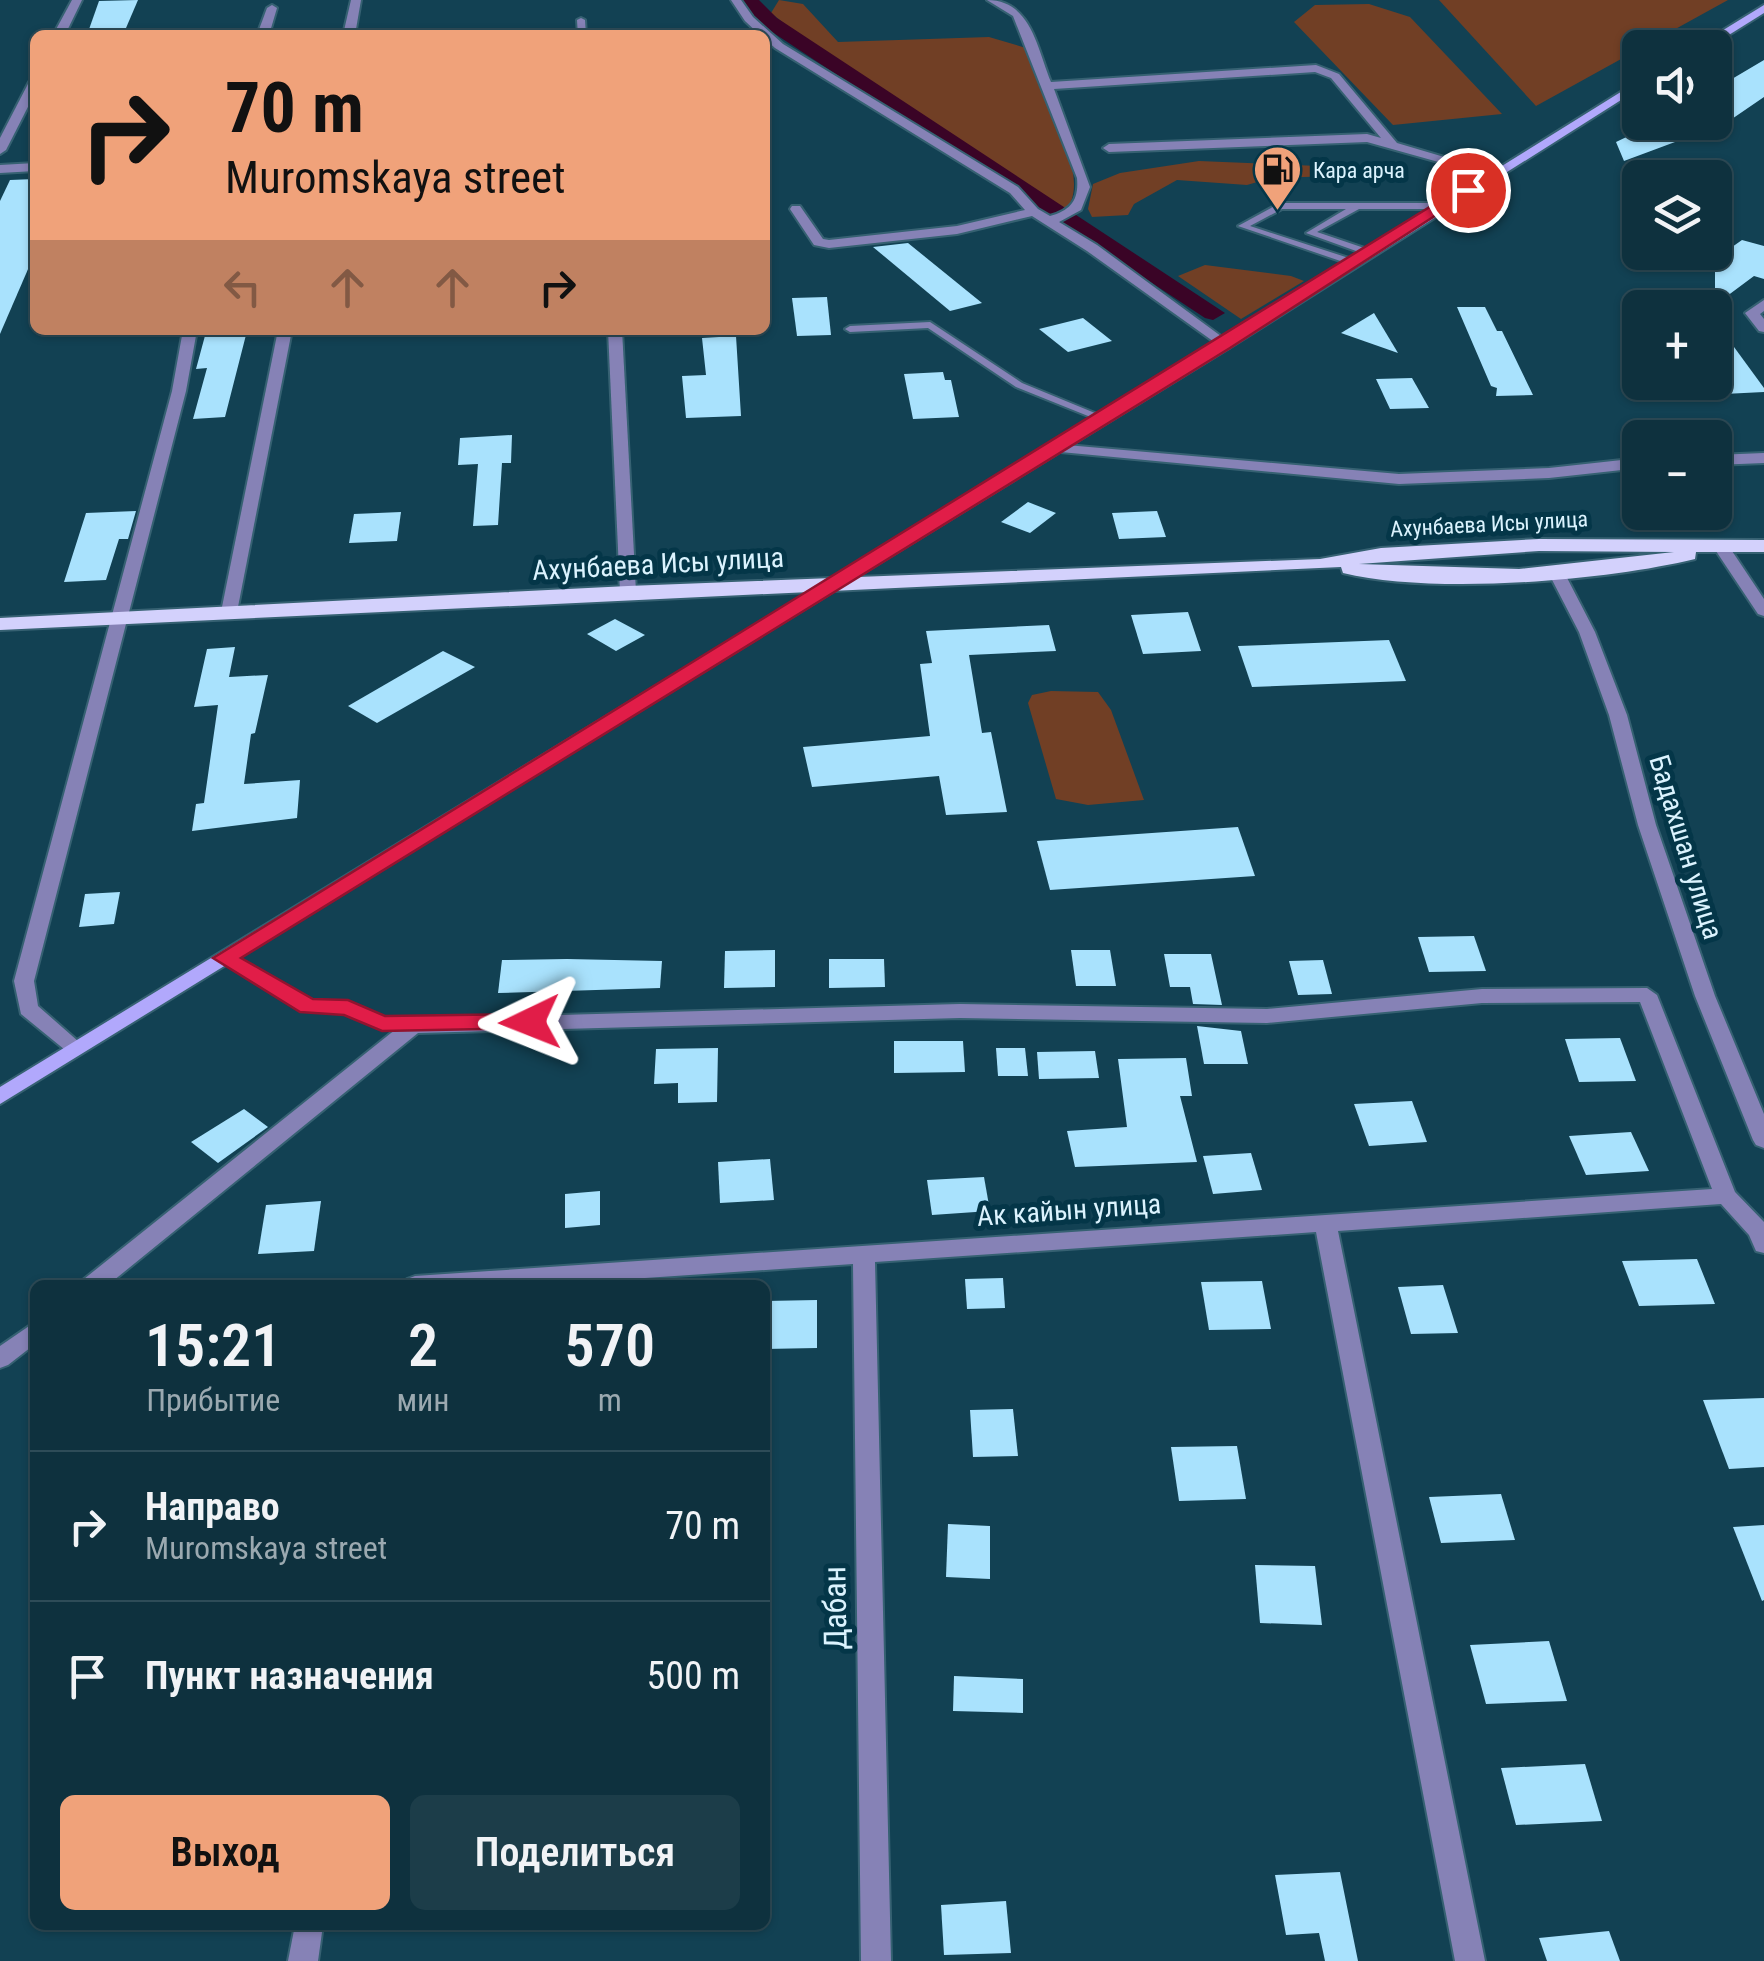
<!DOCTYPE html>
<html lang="ru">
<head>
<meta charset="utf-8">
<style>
	:root { --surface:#0e313e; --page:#1c3d49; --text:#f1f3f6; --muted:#9ba9b0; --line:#2e4c58; --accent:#f0a27a }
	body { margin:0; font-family:"Roboto Condensed",sans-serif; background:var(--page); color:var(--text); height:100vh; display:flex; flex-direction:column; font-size:38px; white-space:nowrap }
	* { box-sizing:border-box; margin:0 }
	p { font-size:32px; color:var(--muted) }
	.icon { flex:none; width:55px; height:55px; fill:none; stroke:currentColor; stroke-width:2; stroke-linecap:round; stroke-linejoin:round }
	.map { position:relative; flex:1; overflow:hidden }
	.side { position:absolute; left:30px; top:1280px; width:740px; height:650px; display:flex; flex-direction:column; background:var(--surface); border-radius:15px; box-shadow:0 2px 8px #0004,0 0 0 2px var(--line) }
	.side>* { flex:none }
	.hud { position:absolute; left:30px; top:30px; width:740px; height:305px; border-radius:15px; box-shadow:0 2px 8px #0004,0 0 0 2px var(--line); background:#f0a27a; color:#111; overflow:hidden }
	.fabs { position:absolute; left:1622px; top:30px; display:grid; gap:20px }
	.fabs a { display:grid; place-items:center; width:110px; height:110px; border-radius:15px; background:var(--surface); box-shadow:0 2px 8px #0004,0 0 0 2px var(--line); font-size:50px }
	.pin { position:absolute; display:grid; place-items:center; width:85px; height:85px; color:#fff; margin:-42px; border:5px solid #fff; border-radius:50%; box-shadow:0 2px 10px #0007 }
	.me { position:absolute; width:110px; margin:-55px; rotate:268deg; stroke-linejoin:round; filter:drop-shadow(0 0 8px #0008) }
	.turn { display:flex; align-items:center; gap:35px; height:210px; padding:0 30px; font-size:45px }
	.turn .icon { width:130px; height:130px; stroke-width:2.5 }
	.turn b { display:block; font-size:70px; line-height:85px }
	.lanes { display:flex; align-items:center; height:95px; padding:0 30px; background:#0003; justify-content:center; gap:50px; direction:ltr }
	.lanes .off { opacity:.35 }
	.eta { display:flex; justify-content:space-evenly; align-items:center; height:170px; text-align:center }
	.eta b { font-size:60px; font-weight:600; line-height:70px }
	.cta { display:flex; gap:20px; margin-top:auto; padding:20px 30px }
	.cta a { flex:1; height:115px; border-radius:15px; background:var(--accent); color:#111; font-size:40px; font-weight:600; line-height:115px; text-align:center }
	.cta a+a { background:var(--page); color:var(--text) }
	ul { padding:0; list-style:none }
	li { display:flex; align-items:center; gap:30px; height:150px; padding:0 30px; border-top:2px solid var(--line) }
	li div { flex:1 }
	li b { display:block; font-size:38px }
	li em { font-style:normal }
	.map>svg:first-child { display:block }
	.green { fill:#713f25 }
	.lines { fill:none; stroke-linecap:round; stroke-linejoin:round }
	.canal { fill:#3a0426; fill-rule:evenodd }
	.building { fill:#a9e2fd }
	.lane-casing { stroke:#366172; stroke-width:4 }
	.street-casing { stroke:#366172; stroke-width:4 }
	.secondary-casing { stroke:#366172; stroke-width:4 }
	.primary-casing { stroke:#366172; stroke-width:4 }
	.lane { fill:#8682b6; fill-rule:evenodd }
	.street { fill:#8682b6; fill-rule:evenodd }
	.secondary { fill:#b1a8fc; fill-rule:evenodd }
	.primary { fill:#d3d1fc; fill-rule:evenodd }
	.route { fill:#e11d48; stroke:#92132f; stroke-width:2.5 }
	.labels { text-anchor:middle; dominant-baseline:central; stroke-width:10; stroke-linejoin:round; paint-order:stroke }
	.far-poi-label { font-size:22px; fill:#dbf3fe; stroke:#043648; text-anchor:start }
	.far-street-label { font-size:22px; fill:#dbf3fe; stroke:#043648 }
	.street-label { font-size:28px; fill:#dbf3fe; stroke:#043648 }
	.near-street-label { font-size:32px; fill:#dbf3fe; stroke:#043648 }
</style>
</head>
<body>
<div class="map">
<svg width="1764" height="1961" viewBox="0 0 1764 1961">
	<rect width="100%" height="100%" fill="#124153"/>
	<g class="green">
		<path d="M779,0l24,4 35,38 151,-5 37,11c8,43 71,125 39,164 -96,-69 -203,-125 -294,-199z"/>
		<polygon points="1439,0 1728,0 1536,106"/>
		<polygon points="1369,4 1410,17 1502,114 1393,125 1294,22 1315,5"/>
		<polygon points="1199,161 1367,168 1403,174 1271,178 1247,185 1177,180 1134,204 1128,215 1092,217 1088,209 1093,184 1120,173"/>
		<polygon points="1205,265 1291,276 1304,281 1241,319 1178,276"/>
		<polygon points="1051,691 1098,692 1111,710 1144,800 1088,805 1056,799 1028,703 1032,695"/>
	</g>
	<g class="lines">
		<polygon class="canal" points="739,0 759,0 777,18 1225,313 1213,320 1205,318 763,26"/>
	</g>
	<g class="building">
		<polygon points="138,0 123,35 87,35 99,1"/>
		<polygon points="1764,60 1764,97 1726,123 1624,161 1616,142 1658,122 1715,122 1715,89"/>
		<polygon points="35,179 35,253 0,334 0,201 10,180"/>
		<polygon points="1742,240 1764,246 1764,279 1754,276 1715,305 1715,259"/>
		<polygon points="908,243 982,303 950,311 873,247"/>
		<polygon points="827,297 831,335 797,336 792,298"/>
		<polygon points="1457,307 1485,307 1497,331 1502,331 1533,395 1496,396 1497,388 1491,386"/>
		<polygon points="1374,313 1398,353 1341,333"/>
		<polygon points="1083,318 1112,341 1068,352 1039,329"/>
		<polygon points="1715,321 1764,388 1764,392 1724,394 1715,381"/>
		<polygon points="247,331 225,417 193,419 207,368 196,369 206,332"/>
		<polygon points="736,336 741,416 686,418 682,376 706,375 702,338"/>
		<polygon points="943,372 945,380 951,380 959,417 913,419 904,374"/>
		<polygon points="1412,378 1429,408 1390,409 1376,379"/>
		<polygon points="512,435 511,463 502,463 498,525 473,526 478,464 458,465 460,438"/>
		<polygon points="1028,502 1056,513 1030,533 1001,522"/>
		<polygon points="136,511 128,539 119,539 106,580 64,582 86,513"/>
		<polygon points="1157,511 1166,537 1119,539 1112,513"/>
		<polygon points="401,512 397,541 349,543 354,514"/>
		<polygon points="1188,612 1201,651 1143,654 1131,615"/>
		<polygon points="615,619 645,635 616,651 587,634"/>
		<polygon points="1049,625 1056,651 969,655 982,733 991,732 1007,812 946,815 939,776 812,787 803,747 930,736 920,664 932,663 926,631"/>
		<polygon points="1389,640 1406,681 1252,687 1238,646"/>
		<polygon points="235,647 229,677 268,675 255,733 251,734 244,784 300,780 297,818 192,831 196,804 204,803 218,705 194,707 207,649"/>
		<polygon points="443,651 475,667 377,723 348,706"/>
		<polygon points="1238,827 1255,876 1050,890 1037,841"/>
		<polygon points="120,892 114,924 79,927 85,894"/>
		<polygon points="1474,936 1486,971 1429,972 1418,937"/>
		<polygon points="775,950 775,987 724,988 725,951"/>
		<polygon points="1071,950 1110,950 1116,986 1076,986"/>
		<polygon points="1164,954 1211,954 1222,1005 1193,1004 1190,987 1170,987"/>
		<polygon points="567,959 662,961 660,988 498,993 502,960"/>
		<polygon points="829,959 884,959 885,987 829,988"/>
		<polygon points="1323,960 1332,994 1298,995 1289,961"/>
		<polygon points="1197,1026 1241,1031 1248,1064 1204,1064"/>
		<polygon points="1620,1038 1636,1081 1579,1082 1565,1039"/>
		<polygon points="894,1041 963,1041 965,1072 894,1073"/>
		<polygon points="718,1048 717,1102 678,1103 678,1083 654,1084 656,1049"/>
		<polygon points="996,1048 1025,1048 1028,1076 998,1076"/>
		<polygon points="1095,1051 1099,1078 1039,1079 1037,1052"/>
		<polygon points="1186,1058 1192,1096 1180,1096 1197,1162 1075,1167 1067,1131 1127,1127 1118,1059"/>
		<polygon points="1412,1101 1427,1142 1369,1146 1354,1104"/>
		<polygon points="244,1109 268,1127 218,1163 191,1142"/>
		<polygon points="1631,1132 1649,1171 1586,1175 1569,1136"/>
		<polygon points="1251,1153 1262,1190 1213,1194 1203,1156"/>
		<polygon points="770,1159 774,1200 720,1203 718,1162"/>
		<polygon points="984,1177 990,1211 932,1215 927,1180"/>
		<polygon points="600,1191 600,1225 565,1228 565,1194"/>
		<polygon points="321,1201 314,1251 258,1254 266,1205"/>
		<polygon points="1697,1259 1715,1304 1639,1306 1622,1261"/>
		<polygon points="1003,1278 1005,1308 967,1309 965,1279"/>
		<polygon points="1262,1281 1271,1329 1209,1330 1201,1282"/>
		<polygon points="1443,1285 1458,1333 1411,1334 1398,1287"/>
		<polygon points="817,1300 817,1348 765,1349 765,1301"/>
		<polygon points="1764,1398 1764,1467 1729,1469 1703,1400"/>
		<polygon points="1013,1409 1018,1456 973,1457 970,1410"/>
		<polygon points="1237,1446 1246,1499 1179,1501 1171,1447"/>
		<polygon points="1501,1494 1515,1540 1441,1543 1429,1497"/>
		<polygon points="948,1524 990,1526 990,1579 946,1577"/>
		<polygon points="1764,1525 1764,1600 1762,1601 1733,1527"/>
		<polygon points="1255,1565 1315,1566 1322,1625 1260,1623"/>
		<polygon points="1549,1641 1567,1701 1486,1704 1470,1645"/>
		<polygon points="954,1676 1023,1679 1023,1713 953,1711"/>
		<polygon points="1585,1764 1602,1821 1516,1825 1501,1768"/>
		<polygon points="1340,1872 1358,1961 1325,1961 1319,1933 1286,1935 1275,1875"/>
		<polygon points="1006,1901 1011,1953 944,1955 941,1905"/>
		<polygon points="1609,1931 1620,1961 1547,1961 1539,1938"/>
	</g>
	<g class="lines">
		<defs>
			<g id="lane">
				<polygon points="581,18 585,20 586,35 578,35 577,20"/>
				<polygon points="1280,203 1443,203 1447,206 1443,209 1359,209 1317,232 1373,251 1375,253 1370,256 1306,233 1346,209 1282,209 1250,226 1358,261 1358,265 1355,266 1238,226"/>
				<polygon points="930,322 1022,383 1107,418 1102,421 1098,420 1016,387 928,328 850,332 845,329 850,326"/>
				<polygon points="225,954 311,1002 348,1002 387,1021 389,1024 382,1029 346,1012 303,1010 220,961 218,958 220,955"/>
			</g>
			<g id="street">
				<polygon points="72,0 82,0 65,35 53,35"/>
				<polygon points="351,0 361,0 355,35 343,35"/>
				<path d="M731,0h10l12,17 30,27 235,143 20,22 12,7c21,-6 29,-16 27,-38l-64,-162 -26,-16c44,0 50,48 64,82l265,-17 23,9 58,69 101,30 -6,4 -125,-35 -258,10 -6,-4 6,-4 258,-10 14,4 -50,-60 -16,-6 -261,17 36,98 -9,23 -22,12 38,23 132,97v6l-5,1 -137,-98 -55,-35 -75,18 -128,14 -15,-3 -24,-36 2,-3h8l23,33 6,1 128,-14 68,-16 -15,-17 -235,-145 -10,-9v-4h-5l-15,-14z"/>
				<polygon points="272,5 277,8 269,35 257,35 267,8"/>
				<polygon points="35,79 35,93 6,150 0,154 0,138 29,82"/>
				<polygon points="35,163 35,171 0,173 0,165"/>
				<polygon points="1764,300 1764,311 1760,314 1764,319 1764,332 1759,331 1745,313"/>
				<polygon points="183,330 197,330 186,391 34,981 38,1006 87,1049 77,1056 70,1054 21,1014 14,981 172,391"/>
				<polygon points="278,330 292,330 237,612 229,617 221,612"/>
				<polygon points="608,330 622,330 636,592 628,597 620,592"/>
				<polygon points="1055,444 1399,474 1549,468 1640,458 1640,468 1549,478 1399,484 1050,451 1050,445"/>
				<polygon points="1764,453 1764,463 1715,465 1715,455"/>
				<polygon points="1722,543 1728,545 1764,599 1764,616 1758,614 1714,548"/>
				<polygon points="1556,567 1564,572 1595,632 1627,715 1656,825 1715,996 1764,1114 1764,1148 1756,1145 1753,1140 1695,996 1638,825 1609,715 1579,632 1548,572"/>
				<polygon points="1647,988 1657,995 1735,1192 1764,1222 1764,1253 1756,1251 1749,1235 1721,1204 1338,1231 1485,1961 1455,1961 1316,1232 875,1262 891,1961 861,1961 853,1264 541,1285 404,1285 407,1279 415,1276 1712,1189 1640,1002 1482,1003 1267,1023 960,1018 418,1033 108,1285 81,1285 84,1279 406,1021 413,1019 960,1004 1267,1009 1482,989"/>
				<polygon points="35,1322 35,1344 8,1365 0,1368 0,1346"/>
				<polygon points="295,1925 323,1925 318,1961 288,1961"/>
			</g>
			<g id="secondary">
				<polygon points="1764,5 1764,13 1708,48 1694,48"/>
				<polygon points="1640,80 1640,88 1229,348 0,1104 0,1087 1219,342"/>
			</g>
			<path id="primary" d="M1539,539l225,1v12h-68l-1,7c-91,22 -262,36 -352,14l-2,-6 -1341,63v-12l628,-32 692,-27 61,-11zM1539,551l135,1 -155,17 -160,-5z"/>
		</defs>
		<use href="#lane" class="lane-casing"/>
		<use href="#street" class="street-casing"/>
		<use href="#secondary" class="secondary-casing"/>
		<use href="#primary" class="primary-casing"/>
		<use href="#lane" class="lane"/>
		<use href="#street" class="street"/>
		<use href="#secondary" class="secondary"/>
		<use href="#primary" class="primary"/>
	</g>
	<polygon class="route" points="1462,187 1475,190 1230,348 241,958 313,999 348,1000 385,1016 530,1014 541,1022 538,1028 382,1031 344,1015 300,1012 213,958"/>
	<defs>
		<symbol id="fuel-pin" viewBox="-11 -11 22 30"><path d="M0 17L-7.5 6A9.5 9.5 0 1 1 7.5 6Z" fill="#f0a27a" stroke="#043648"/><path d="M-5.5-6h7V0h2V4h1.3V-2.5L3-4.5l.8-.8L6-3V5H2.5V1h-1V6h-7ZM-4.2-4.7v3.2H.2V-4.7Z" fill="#111"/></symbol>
	</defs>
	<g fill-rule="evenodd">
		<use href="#fuel-pin" x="1250" y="142" width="55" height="75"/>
	</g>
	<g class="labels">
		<g class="far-poi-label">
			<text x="1313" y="170">Кара арча</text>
		</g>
		<g class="far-street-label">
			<text transform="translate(1489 524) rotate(-3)">Ахунбаева Исы улица</text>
		</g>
		<g class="street-label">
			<text transform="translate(658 564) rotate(-3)">Ахунбаева Исы улица</text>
			<text transform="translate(1686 847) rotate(73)">Бадахшан улица</text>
			<text transform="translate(1069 1210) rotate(-4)">Ак кайын улица</text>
		</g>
		<g class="near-street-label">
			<text transform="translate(835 1608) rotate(-91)">Дабан</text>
		</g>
	</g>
</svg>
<div class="fabs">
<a><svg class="icon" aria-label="sound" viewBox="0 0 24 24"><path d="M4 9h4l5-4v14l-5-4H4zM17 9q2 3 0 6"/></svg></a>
<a><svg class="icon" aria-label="layers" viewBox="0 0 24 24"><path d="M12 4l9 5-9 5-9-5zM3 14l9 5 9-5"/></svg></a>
<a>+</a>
<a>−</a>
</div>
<div class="pin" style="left:1468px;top:190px;background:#d93025"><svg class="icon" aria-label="arrive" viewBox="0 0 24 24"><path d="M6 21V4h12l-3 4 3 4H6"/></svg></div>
<svg class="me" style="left:530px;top:1022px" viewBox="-20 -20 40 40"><path d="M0-17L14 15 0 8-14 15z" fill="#e11d48" stroke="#fff" stroke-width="4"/></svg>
<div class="hud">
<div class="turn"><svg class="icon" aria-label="right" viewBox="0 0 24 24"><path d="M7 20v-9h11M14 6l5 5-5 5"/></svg><div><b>70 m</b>Muromskaya street</div></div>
<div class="lanes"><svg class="icon off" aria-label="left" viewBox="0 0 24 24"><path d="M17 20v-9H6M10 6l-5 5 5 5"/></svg><svg class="icon off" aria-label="ahead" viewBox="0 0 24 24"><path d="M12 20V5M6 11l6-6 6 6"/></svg><svg class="icon off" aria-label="ahead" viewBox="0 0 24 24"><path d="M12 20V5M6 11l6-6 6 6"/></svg><svg class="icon" aria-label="right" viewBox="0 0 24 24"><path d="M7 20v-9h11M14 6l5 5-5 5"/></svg></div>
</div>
<section class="side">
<div class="eta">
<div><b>15:21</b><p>Прибытие</p></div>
<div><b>2</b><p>мин</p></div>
<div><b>570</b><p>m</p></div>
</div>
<ul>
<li><svg class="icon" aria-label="right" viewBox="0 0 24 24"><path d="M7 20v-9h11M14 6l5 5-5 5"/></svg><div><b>Направо</b><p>Muromskaya street</p></div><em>70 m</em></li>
<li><svg class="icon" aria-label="arrive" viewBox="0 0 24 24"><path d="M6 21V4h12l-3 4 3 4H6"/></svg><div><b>Пункт назначения</b></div><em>500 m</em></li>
</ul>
<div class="cta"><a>Выход</a><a>Поделиться</a></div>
</section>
</div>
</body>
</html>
